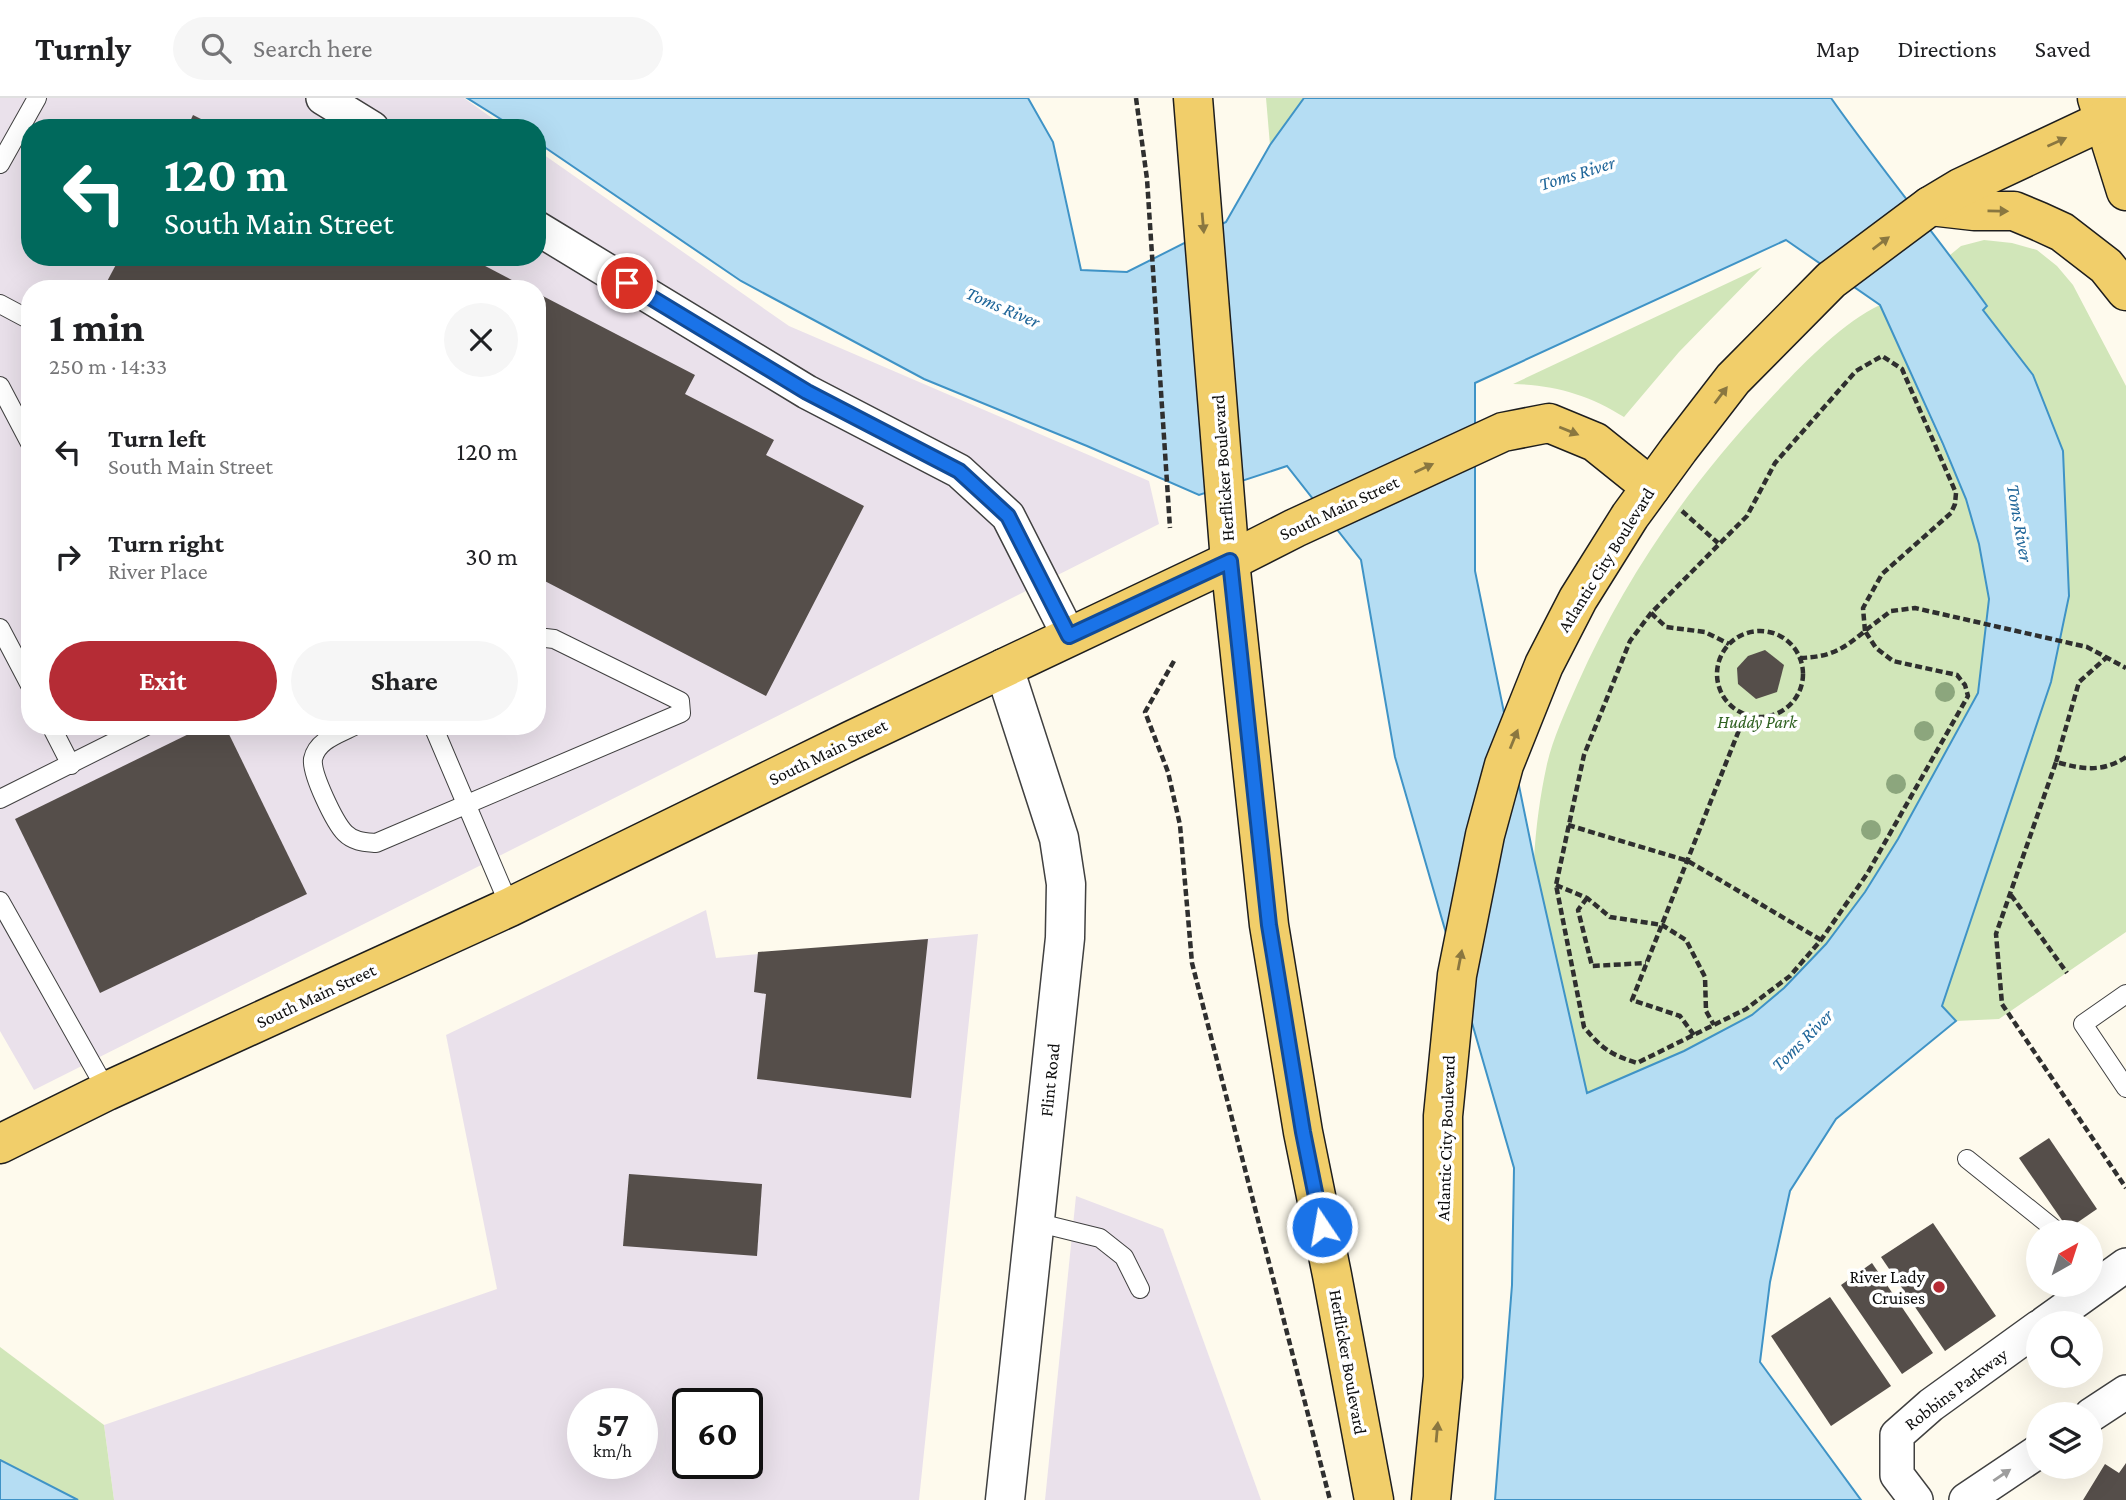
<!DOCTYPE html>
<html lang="en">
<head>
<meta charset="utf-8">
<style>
	:root { --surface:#fff; --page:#f6f6f6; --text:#202124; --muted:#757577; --line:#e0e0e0; --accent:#b52c35 }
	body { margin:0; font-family:"Crimson Pro",serif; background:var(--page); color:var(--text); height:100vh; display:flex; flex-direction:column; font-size:26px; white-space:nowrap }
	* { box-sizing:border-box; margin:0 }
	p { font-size:23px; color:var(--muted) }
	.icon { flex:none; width:38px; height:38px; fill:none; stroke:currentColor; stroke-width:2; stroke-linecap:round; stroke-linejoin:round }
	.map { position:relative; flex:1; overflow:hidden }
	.sheet { position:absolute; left:21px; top:182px; width:525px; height:455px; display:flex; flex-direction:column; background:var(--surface); border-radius:28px; box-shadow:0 7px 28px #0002 }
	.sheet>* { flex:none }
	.top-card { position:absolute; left:21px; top:21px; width:525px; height:147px; border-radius:28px; box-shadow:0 7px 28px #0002; background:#00695c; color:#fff; overflow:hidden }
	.needle { width:46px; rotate:39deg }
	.tools { position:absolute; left:2026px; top:1122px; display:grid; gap:14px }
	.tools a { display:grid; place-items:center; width:77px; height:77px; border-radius:50%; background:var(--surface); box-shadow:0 7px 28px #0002; font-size:35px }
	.speed { position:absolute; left:567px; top:1290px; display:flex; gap:14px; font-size:35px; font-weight:700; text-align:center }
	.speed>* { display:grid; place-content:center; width:91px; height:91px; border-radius:50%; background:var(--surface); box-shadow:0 7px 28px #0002; line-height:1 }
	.speed small { font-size:18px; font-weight:400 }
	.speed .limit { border:4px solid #111; border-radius:10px; background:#fff; color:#111 }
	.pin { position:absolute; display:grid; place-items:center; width:60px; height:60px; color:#fff; margin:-30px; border:4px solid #fff; border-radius:50%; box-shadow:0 2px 7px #0007 }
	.me { position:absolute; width:77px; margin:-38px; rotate:348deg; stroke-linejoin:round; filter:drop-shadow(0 0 5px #0008) }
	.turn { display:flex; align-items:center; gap:24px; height:147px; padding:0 28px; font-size:32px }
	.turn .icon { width:91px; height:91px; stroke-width:2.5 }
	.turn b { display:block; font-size:49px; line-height:60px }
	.round { display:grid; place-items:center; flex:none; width:74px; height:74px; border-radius:37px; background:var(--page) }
	.summary { display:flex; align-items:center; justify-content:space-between; height:119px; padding:0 28px }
	h1 { font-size:42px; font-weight:700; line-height:52px }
	.button { display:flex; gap:14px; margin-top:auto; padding:14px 28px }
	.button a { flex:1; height:80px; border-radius:42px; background:var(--accent); color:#fff; font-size:28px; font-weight:700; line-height:80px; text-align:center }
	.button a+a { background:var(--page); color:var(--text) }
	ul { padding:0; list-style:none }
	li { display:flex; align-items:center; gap:21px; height:105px; padding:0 28px }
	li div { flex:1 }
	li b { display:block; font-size:26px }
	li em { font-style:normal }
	header { display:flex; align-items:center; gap:42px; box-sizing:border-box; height:98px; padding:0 35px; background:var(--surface); border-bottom:2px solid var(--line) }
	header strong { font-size:33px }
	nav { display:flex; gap:38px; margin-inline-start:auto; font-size:24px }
	.search { width:490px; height:63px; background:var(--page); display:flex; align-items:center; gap:18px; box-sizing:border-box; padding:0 24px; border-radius:38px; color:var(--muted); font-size:26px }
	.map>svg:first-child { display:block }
	.industrial { fill:#eae1eb; fill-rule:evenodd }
	.green { fill:#d1e6b9 }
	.water { fill:#b5ddf3; stroke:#3f93c6; stroke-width:2; fill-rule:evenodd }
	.building { fill:#554e4a }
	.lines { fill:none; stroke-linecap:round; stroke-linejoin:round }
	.service-casing { stroke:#404040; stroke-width:20 }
	.minor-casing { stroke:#404040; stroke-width:36 }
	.tertiary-casing { stroke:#404040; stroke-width:41 }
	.primary-casing { stroke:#1e1e1e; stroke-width:41 }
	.path { stroke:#2f2f2f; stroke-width:4.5; stroke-dasharray:7 3.5; stroke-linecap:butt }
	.service { stroke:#fff; stroke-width:18 }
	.minor { stroke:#fff; stroke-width:33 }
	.tertiary { stroke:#fff; stroke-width:38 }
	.primary { stroke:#f1ce6a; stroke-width:38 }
	.tree { fill:#8ca67d }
	.oneway { fill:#8a7740 }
	.oneway2 { fill:#9e9e9e }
	.route-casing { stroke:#114b97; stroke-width:18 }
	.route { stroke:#1a73e8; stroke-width:12 }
	.poi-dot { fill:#b52c35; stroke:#fff; stroke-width:2.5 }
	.labels { text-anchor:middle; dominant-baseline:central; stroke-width:7; stroke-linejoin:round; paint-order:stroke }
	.street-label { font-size:18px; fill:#0d0d0d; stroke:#fff }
	.park-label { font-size:18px; font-style:italic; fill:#2f6121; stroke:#fff }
	.poi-label { font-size:18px; fill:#0d0d0d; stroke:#fff; text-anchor:end }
	.water-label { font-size:19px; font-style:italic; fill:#1d6498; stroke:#fff }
</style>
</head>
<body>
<header>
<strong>Turnly</strong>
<div class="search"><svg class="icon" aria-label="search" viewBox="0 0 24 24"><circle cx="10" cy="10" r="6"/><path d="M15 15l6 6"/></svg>Search here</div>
<nav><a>Map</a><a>Directions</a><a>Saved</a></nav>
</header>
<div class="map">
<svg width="2126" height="1402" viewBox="0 0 2126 1402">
	<rect width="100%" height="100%" fill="#fefaed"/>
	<g class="industrial">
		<path d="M0,0h464l42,30h-476v129h507v-107l252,176 360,155 10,43 -1125,566 -34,-59zM30,191h507v437h-507z"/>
		<path d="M706,812l10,48 262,-24 -59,566h-805l-10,-75 393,-136 -51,-254zM583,1306h59v59h-59zM688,1306h59v59h-59z"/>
		<polygon points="1076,1098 1163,1131 1261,1402 1045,1402"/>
	</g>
	<g class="green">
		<polygon points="1266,0 1304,0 1270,47"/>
		<polygon points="1984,142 2012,145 2037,152 2057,168 2073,187 2126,288 2126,834 1999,921 1956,923 1942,909 2051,584 2069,498 2033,277 1983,212 1986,207 1950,157 1961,148"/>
		<path d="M1762,169l-83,85 -55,65c-35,-22 -69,-32 -111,-33z"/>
		<path d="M1880,207l86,194 13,45 10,55 -11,94 -80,146 -33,53 -39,52 -42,44 -32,27 -68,36 -98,42 -52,-234c2,-33 6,-63 13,-95 6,-26 19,-54 30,-79 47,-106 112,-200 191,-284 29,-31 73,-78 112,-96z"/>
		<polygon points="0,1249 104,1327 114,1402 78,1402 0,1362"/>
	</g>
	<g class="water">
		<path d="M467,0h561l25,44 28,128 46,2 99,-50 44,-77 34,-47h527c50,71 105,137 156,208l-4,4 50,65 30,76 6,145 -18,86 -109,324 14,15 -120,98 -46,72 -20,91 -10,80 101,138h-366l17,-215 2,-117 -119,-411 -34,-197 -74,-94 -88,29 -112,-49 -163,-67 -183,-98 -204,-139v-14h-22zM1786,142l94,65 63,139 23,55 13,45 10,55 -11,94 -80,146 -33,53 -39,52 -42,44 -32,27 -68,36 -97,42 -53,-234 -59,-288v-188z"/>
		<polygon points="0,1362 78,1402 0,1402"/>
	</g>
	<g class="building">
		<polygon points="193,17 219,30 187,30"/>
		<polygon points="120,159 468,159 529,191 103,191"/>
		<polygon points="537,195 695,277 685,296 774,342 766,357 864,408 766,598 537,479"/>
		<polygon points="1765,552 1784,567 1777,594 1756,601 1738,586 1737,570 1748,558"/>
		<polygon points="205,628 225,628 307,796 100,895 15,721"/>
		<polygon points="928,841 911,1000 757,981 766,896 754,894 758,854"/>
		<polygon points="2049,1040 2097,1111 2068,1131 2019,1060"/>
		<polygon points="629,1076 762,1086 757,1158 623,1148"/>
		<polygon points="1933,1125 1996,1218 1945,1253 1881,1159"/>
		<polygon points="1872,1165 1933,1255 1902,1276 1841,1187"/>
		<polygon points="1830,1199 1891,1288 1831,1328 1771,1238"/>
		<polygon points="2126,1365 2126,1402 2083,1402 2105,1366 2119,1375"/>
	</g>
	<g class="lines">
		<defs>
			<g id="service">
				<polyline points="0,66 37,0"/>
				<polyline points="0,206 30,222"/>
				<polyline points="0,288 30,345"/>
				<polyline points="0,530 30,587"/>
				<polyline points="51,628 71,667"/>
				<path d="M354,628c-15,8 -37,14 -41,33 -2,15 22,64 32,74 9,9 20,9 31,10l305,-130 -1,-12 -126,-62 -17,-2"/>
				<polyline points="433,628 510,809"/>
				<polyline points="0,701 146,628"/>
				<polyline points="0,803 107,993"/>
				<polyline points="2126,896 2083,926 2126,990"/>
				<polyline points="1967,1061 2058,1134"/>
				<polyline points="1035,1124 1100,1140 1124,1159 1140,1191"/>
			</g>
			<g id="minor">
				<polyline points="323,0 372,30"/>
				<polyline points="537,130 807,294 959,373 1008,418 1069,538"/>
				<polyline points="2045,1225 2126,1167"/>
				<polyline points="2091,1317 2126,1294"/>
				<polyline points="1916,1402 1897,1377 1897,1337 1931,1307 2039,1229"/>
				<polyline points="1966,1402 2039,1353"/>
			</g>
			<polyline id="tertiary" points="1004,570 1059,740 1066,786 1065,840 1005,1402"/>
			<g id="primary">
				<polyline points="1193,0 1230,463 1269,827 1303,1034 1332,1177 1374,1402"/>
				<polyline points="2097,0 2126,93"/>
				<polyline points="1930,108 1974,113 2014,113 2038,123 2062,134 2106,168 2126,193"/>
				<polyline points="0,1046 107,993 510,809 852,642 1230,463 1295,430 1503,334 1549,325 1595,344 1651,389"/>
				<polyline points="1431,1402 1443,1279 1443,1018 1457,877 1485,737 1504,667 1544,567 1578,501 1630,418 1679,351 1733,281 1831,182 1930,108 1960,90 2126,12"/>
			</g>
		</defs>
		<use href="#service" class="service-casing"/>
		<use href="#minor" class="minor-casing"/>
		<use href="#tertiary" class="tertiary-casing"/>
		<use href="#primary" class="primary-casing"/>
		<g class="path">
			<polyline points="1136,0 1147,81 1170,430"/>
			<polyline points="1682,413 1718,445"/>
			<polyline points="1651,515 1666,529 1705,534 1729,546"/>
			<polyline points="1866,532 1891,513 1915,510 2087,549 2126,570"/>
			<circle cx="1760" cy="576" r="43"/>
			<path d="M1800,560c30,-1 42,-8 65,-27l11,17 17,13 64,14 8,10 3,11 -101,178 -46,66 -31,36 -44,33 -109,54c-26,-8 -36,-15 -53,-36l-28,-142 28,-130 46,-114 21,-28 96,-97 28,-53 81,-92 26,-15 20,13 54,124 -1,11 -4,9 -69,61 -19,34 2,23"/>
			<polyline points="1174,563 1145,614 1168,674 1180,727 1192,865 1330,1402"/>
			<path d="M2126,659c-24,16 -44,12 -70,5l-60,172 6,70 124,184"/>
			<polyline points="2056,664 2079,584 2107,559"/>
			<polyline points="1568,727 1688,763 1821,842"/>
			<polyline points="1556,787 1587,800 1610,819 1662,827 1686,842 1705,879 1706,913 1714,927"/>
			<polyline points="2011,797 2067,875"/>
			<polyline points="1587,800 1578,812 1592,868 1646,865"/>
			<polyline points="1694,937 1680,918 1632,902 1745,617"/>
		</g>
		<use href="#service" class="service"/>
		<use href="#minor" class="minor"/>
		<use href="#tertiary" class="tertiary"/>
		<use href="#primary" class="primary"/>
	</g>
	<g class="tree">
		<circle cx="1945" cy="594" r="10"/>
		<circle cx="1924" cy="633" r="10"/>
		<circle cx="1896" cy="686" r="10"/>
		<circle cx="1871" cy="732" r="10"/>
	</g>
	<defs><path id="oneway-solid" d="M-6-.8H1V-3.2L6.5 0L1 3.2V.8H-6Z" transform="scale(1.75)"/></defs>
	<g class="oneway">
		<use href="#oneway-solid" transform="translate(2057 44) rotate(-24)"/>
		<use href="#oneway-solid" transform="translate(1998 113) rotate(1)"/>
		<use href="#oneway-solid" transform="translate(1203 125) rotate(85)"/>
		<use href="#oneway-solid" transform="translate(1881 145) rotate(-37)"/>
		<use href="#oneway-solid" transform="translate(1721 297) rotate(-53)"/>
		<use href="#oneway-solid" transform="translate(1569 333) rotate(22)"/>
		<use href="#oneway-solid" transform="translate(1424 370) rotate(-25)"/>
		<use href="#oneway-solid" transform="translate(1514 641) rotate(-68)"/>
		<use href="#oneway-solid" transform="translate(1460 862) rotate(-79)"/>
		<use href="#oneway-solid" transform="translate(1437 1334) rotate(-85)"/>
	</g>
	<use class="oneway2" href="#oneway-solid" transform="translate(2002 1377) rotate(-34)"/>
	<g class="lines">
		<defs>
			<polyline id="route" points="627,185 807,294 959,373 1008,418 1069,538 1230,463 1269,827 1303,1034 1322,1129"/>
		</defs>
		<use href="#route" class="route-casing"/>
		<use href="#route" class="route"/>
	</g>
	<circle class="poi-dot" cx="1939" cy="1189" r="7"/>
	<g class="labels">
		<g class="street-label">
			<text transform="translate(1223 370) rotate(-94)">Herflicker Boulevard</text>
			<text transform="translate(1339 410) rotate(-25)">South Main Street</text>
			<text transform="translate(1606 462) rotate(-58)">Atlantic City Boulevard</text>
			<text transform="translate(828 654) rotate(-26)">South Main Street</text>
			<text transform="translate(316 898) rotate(-25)">South Main Street</text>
			<text transform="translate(1050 982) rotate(-84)">Flint Road</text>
			<text transform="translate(1446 1040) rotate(-88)">Atlantic City Boulevard</text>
			<text transform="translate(1348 1264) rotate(80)">Herflicker Boulevard</text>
			<text transform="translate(1956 1291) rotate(-37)">Robbins Parkway</text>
		</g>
		<g class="park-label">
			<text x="1757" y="624">Huddy Park</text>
		</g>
		<g class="poi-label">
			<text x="1925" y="1179">River Lady<tspan x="1925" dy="21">Cruises</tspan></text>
		</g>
		<g class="water-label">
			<text transform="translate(1577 75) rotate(-17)">Toms River</text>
			<text transform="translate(1003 209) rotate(23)">Toms River</text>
			<text transform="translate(2020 425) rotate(80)">Toms River</text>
			<text transform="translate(1802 942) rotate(-45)">Toms River</text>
		</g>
	</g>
</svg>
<div class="tools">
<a><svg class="needle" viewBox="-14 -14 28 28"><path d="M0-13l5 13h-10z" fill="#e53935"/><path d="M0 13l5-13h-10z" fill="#757577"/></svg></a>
<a><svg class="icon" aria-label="search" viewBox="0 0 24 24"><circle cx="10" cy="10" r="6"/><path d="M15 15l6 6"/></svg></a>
<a><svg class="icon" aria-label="layers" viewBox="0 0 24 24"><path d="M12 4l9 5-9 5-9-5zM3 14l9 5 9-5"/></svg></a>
</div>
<div class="speed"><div>57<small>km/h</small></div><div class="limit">60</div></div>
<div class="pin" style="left:627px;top:185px;background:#d93025"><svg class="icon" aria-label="arrive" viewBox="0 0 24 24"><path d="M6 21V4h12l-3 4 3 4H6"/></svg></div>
<svg class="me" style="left:1322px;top:1129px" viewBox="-20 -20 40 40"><circle r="17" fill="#1a73e8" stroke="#fff" stroke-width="3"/><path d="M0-11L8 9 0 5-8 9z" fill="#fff"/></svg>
<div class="top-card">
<div class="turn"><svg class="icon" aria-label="left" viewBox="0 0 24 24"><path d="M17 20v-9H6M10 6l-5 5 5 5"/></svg><div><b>120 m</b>South Main Street</div></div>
</div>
<section class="sheet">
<div class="summary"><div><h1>1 min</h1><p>250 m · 14:33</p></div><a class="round"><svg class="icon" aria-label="close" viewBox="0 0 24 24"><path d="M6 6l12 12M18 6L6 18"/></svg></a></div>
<ul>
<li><svg class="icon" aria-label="left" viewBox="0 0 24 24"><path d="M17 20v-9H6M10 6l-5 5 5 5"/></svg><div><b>Turn left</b><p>South Main Street</p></div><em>120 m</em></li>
<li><svg class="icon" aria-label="right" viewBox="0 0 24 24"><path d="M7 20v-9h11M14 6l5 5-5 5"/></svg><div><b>Turn right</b><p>River Place</p></div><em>30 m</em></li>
</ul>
<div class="button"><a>Exit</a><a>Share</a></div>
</section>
</div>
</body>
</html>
